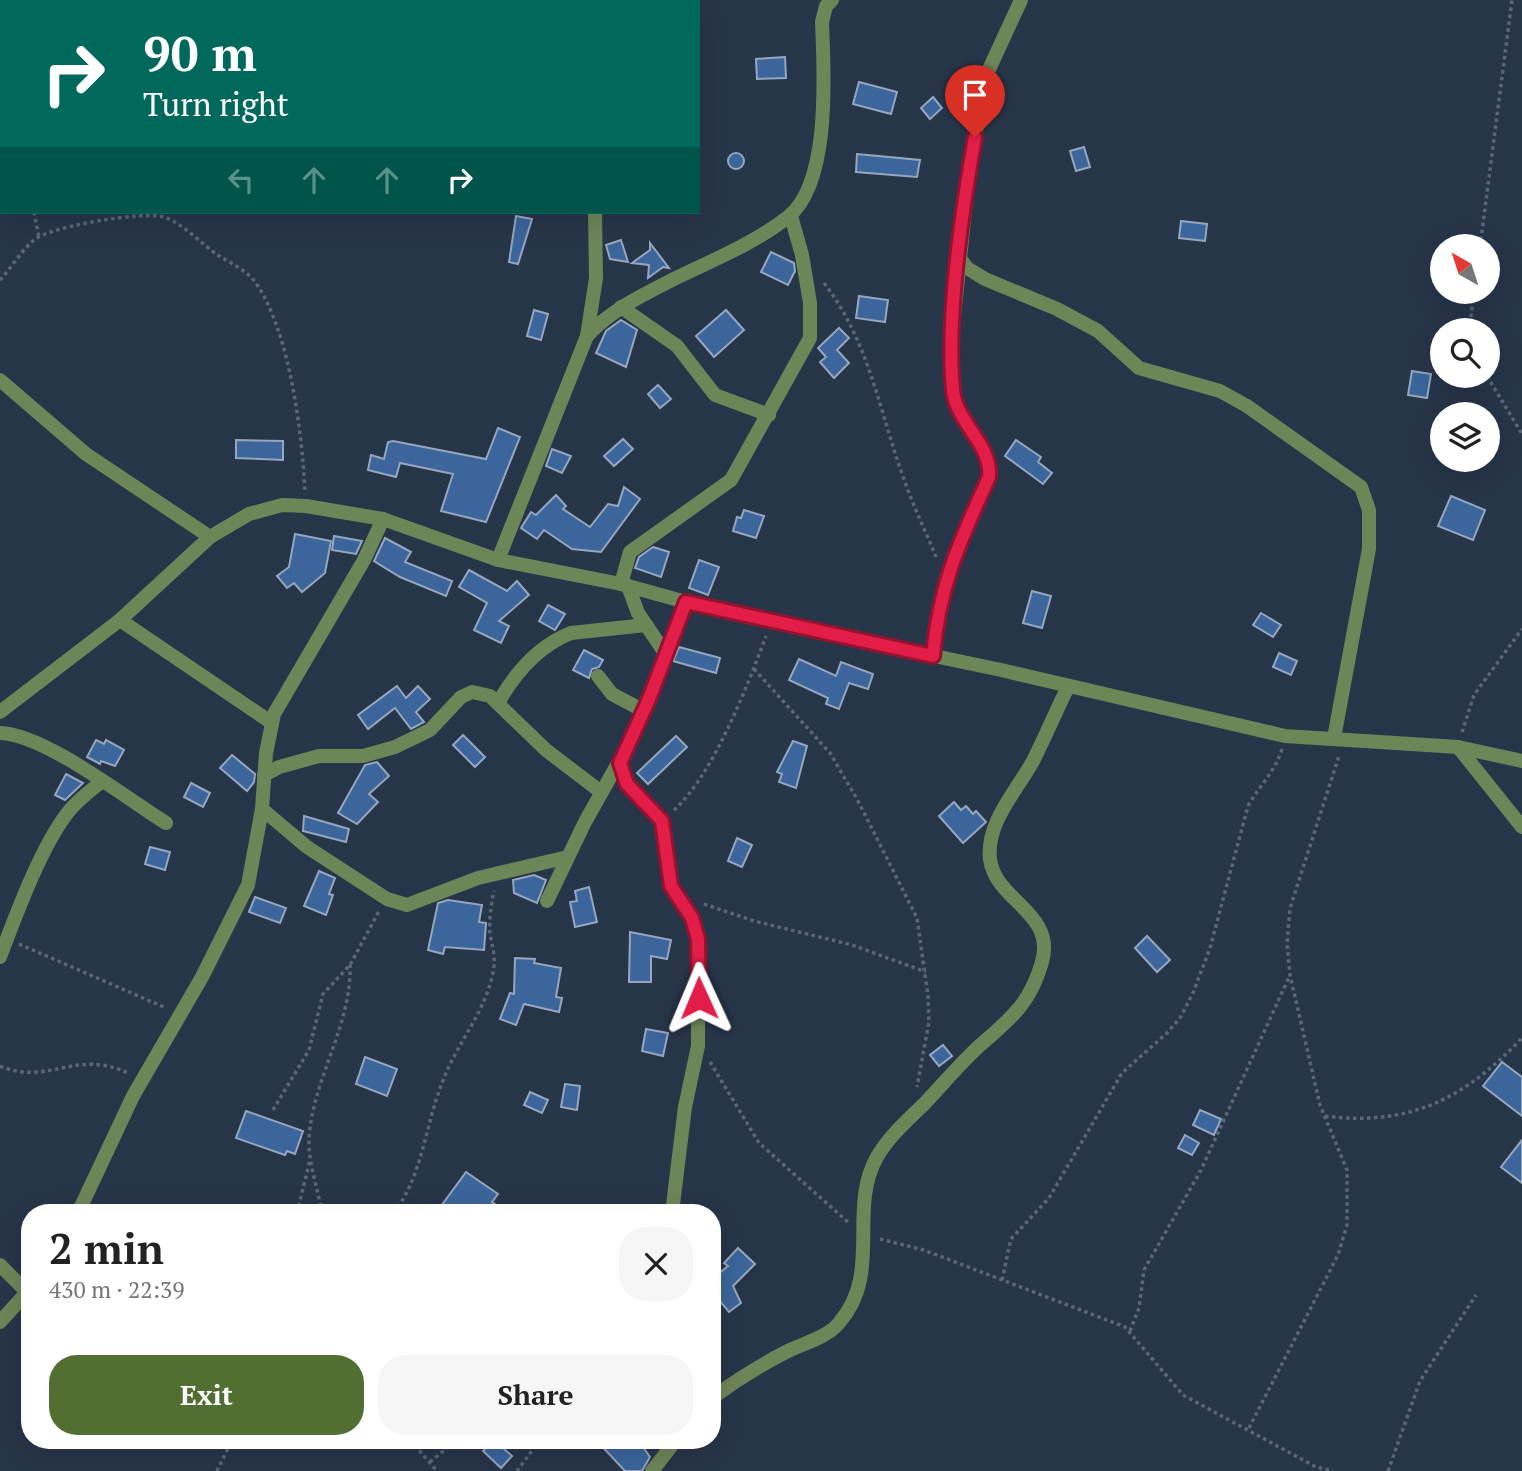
<!DOCTYPE html>
<html lang="en">
<head>
<meta charset="utf-8">
<style>
	:root { --surface:#fff; --page:#f6f6f6; --text:#222; --muted:#767676; --accent:#526f31 }
	body { margin:0; font-family:"PT Serif",serif; background:var(--page); color:var(--text); height:100vh; display:flex; flex-direction:column; font-size:26px; white-space:nowrap }
	* { box-sizing:border-box; margin:0 }
	p { font-size:23px; color:var(--muted) }
	.icon { flex:none; width:38px; height:38px; fill:none; stroke:currentColor; stroke-width:2; stroke-linecap:round; stroke-linejoin:round }
	.map { position:relative; flex:1; overflow:hidden }
	.sheet { position:absolute; left:21px; top:1204px; width:700px; height:245px; display:flex; flex-direction:column; background:var(--surface); border-radius:28px; box-shadow:0 7px 28px #0002 }
	.sheet>* { flex:none }
	.hud { position:absolute; left:0px; top:0px; width:700px; height:214px; box-shadow:0 7px 28px #0002; background:#00695c; color:#fff; overflow:hidden }
	.needle { width:46px; rotate:321deg }
	.fabs { position:absolute; left:1430px; top:234px; display:grid; gap:14px }
	.fabs a { display:grid; place-items:center; width:70px; height:70px; border-radius:50%; background:var(--surface); box-shadow:0 7px 28px #0002; font-size:35px }
	.pin { position:absolute; display:grid; place-items:center; width:60px; height:60px; color:#fff; margin:-72px -30px; border-radius:50% 50% 50% 0; rotate:-45deg; box-shadow:0 0 7px #0007 }
	.pin .icon { rotate:45deg }
	.me { position:absolute; width:77px; margin:-38px; rotate:359deg; stroke-linejoin:round; filter:drop-shadow(0 0 5px #0008) }
	.turn { display:flex; align-items:center; gap:24px; height:147px; padding:0 28px; font-size:32px }
	.turn .icon { width:91px; height:91px; stroke-width:2.5 }
	.turn b { display:block; font-size:49px; line-height:60px }
	.lanes { display:flex; align-items:center; height:66px; padding:0 28px; background:#0003; justify-content:center; gap:35px; direction:ltr }
	.lanes .off { opacity:.35 }
	.round { display:grid; place-items:center; flex:none; width:74px; height:74px; border-radius:28px; background:var(--page) }
	.head { display:flex; align-items:center; justify-content:space-between; height:119px; padding:0 28px }
	h1 { font-size:42px; font-weight:800; line-height:52px }
	.action { display:flex; gap:14px; margin-top:auto; padding:14px 28px }
	.action a { flex:1; height:80px; border-radius:28px; background:var(--accent); color:#fff; font-size:28px; font-weight:800; line-height:80px; text-align:center }
	.action a+a { background:var(--page); color:var(--text) }
	.map>svg:first-child { display:block }
	.building { fill:#3b659b; stroke:#95a6be; stroke-width:2 }
	.lines { fill:none; stroke-linecap:round; stroke-linejoin:round }
	.path { stroke:#5a6778; stroke-width:3.5; stroke-dasharray:3.5 3.5; stroke-linecap:butt }
	.street { stroke:#6d8658; stroke-width:14 }
	.route-casing { stroke:#92132f; stroke-width:18 }
	.route { stroke:#e11d48; stroke-width:12 }
</style>
</head>
<body>
<div class="map">
<svg width="1522" height="1471" viewBox="0 0 1522 1471">
	<rect width="100%" height="100%" fill="#273549"/>
	<g class="building">
		<polygon points="785,57 786,78 757,79 756,59"/>
		<polygon points="859,82 897,92 891,114 853,104"/>
		<polygon points="933,97 942,108 930,119 921,108"/>
		<polygon points="1084,147 1090,167 1076,171 1070,151"/>
		<circle cx="736" cy="161" r="8"/>
		<polygon points="857,154 920,160 917,177 856,172"/>
		<polygon points="516,216 532,219 518,264 509,262"/>
		<polygon points="1181,221 1207,224 1205,241 1179,238"/>
		<polygon points="621,240 628,262 610,259 606,245"/>
		<polygon points="650,243 669,268 663,267 648,278 649,265 632,263 650,250"/>
		<polygon points="771,252 794,263 795,271 788,285 761,272"/>
		<polygon points="859,296 888,300 885,322 856,318"/>
		<polygon points="534,310 548,314 541,340 527,336"/>
		<polygon points="726,310 744,330 714,357 696,336"/>
		<polygon points="621,320 637,330 626,367 596,353 606,331"/>
		<polygon points="839,328 849,338 837,350 849,363 834,378 820,362 826,357 818,348"/>
		<polygon points="1412,371 1431,374 1427,398 1408,395"/>
		<polygon points="658,385 671,399 660,408 648,394"/>
		<polygon points="498,428 520,437 486,522 441,511 453,474 400,463 396,477 368,470 371,455 384,459 388,442 393,441 486,459"/>
		<polygon points="623,439 633,449 614,466 604,456"/>
		<polygon points="236,440 283,441 283,460 236,458"/>
		<polygon points="1016,440 1041,457 1038,462 1052,473 1043,484 1005,456"/>
		<polygon points="552,449 571,456 562,473 546,466"/>
		<polygon points="624,487 640,499 601,552 572,549 544,530 537,539 521,528 531,512 536,515 556,495 566,506 563,509 590,527 608,504 618,506"/>
		<polygon points="1451,496 1485,510 1473,540 1438,526"/>
		<polygon points="744,510 764,516 756,538 733,531 737,517 741,518"/>
		<polygon points="295,534 331,541 325,573 302,592 294,583 287,588 277,576 289,567"/>
		<polygon points="334,536 362,541 356,554 332,550"/>
		<polygon points="385,538 411,552 405,562 452,581 446,596 400,577 374,561"/>
		<polygon points="653,547 669,552 661,577 635,568 639,557"/>
		<polygon points="699,560 719,567 708,595 689,588"/>
		<polygon points="469,570 507,591 517,581 529,595 499,621 509,626 501,643 474,630 487,603 459,587"/>
		<polygon points="1032,591 1051,596 1042,628 1023,623"/>
		<polygon points="548,605 565,614 555,630 539,621"/>
		<polygon points="1261,613 1281,625 1273,637 1253,625"/>
		<polygon points="679,647 720,658 716,673 673,661"/>
		<polygon points="584,650 603,660 599,667 592,669 589,678 573,670"/>
		<polygon points="1279,653 1297,661 1291,675 1273,667"/>
		<polygon points="799,659 836,676 841,662 873,674 868,689 849,683 839,709 826,704 828,698 789,680"/>
		<polygon points="397,686 406,698 418,686 430,699 416,712 424,722 411,729 395,708 368,729 358,715"/>
		<polygon points="463,735 485,757 475,767 453,745"/>
		<polygon points="676,736 687,747 648,784 637,773"/>
		<polygon points="96,740 104,744 106,740 124,750 115,766 101,761 100,764 87,757"/>
		<polygon points="793,741 807,746 796,788 779,782 782,774 777,772"/>
		<polygon points="232,755 255,774 254,782 247,791 220,768"/>
		<polygon points="377,762 389,776 369,794 378,802 357,824 338,813 365,765"/>
		<polygon points="66,774 83,783 65,800 55,795"/>
		<polygon points="191,783 210,793 203,807 184,797"/>
		<polygon points="954,802 961,810 966,806 973,814 976,811 986,822 963,843 939,816"/>
		<polygon points="304,816 349,829 346,842 303,831"/>
		<polygon points="737,838 752,845 742,867 728,861"/>
		<polygon points="150,847 170,852 165,870 145,864"/>
		<polygon points="319,871 335,878 329,894 333,895 326,915 304,906"/>
		<polygon points="534,875 546,880 537,903 514,893 513,880"/>
		<polygon points="589,887 597,922 575,927 570,902 577,901 575,891"/>
		<polygon points="255,897 286,908 280,923 249,912"/>
		<polygon points="448,900 482,905 479,922 486,923 484,950 445,947 443,954 428,950 438,903"/>
		<polygon points="630,932 671,940 667,959 651,956 651,982 629,982"/>
		<polygon points="1147,936 1170,960 1157,972 1135,948"/>
		<polygon points="515,958 535,959 534,963 561,968 556,997 562,998 559,1012 524,1004 516,1025 500,1019 510,993 514,994"/>
		<polygon points="646,1029 668,1033 663,1056 642,1051"/>
		<polygon points="943,1045 952,1056 939,1066 930,1055"/>
		<polygon points="365,1057 397,1069 387,1096 356,1084"/>
		<polygon points="1502,1062 1522,1077 1522,1116 1483,1086"/>
		<polygon points="565,1084 580,1086 577,1110 561,1107"/>
		<polygon points="530,1092 548,1100 542,1113 524,1105"/>
		<polygon points="1200,1110 1221,1119 1214,1135 1193,1125"/>
		<polygon points="246,1111 303,1131 295,1154 287,1151 285,1155 236,1138"/>
		<polygon points="1185,1135 1199,1143 1192,1155 1178,1148"/>
		<polygon points="1522,1140 1522,1183 1501,1167"/>
		<polygon points="466,1172 498,1194 492,1202 508,1213 436,1213"/>
		<polygon points="738,1248 755,1264 733,1286 741,1303 729,1312 712,1292 712,1279 728,1266 724,1263"/>
		<polygon points="494,1440 512,1456 501,1468 483,1451"/>
		<polygon points="596,1440 638,1440 650,1457 642,1471 625,1471"/>
	</g>
	<g class="lines">
		<g class="path">
			<polyline points="357,0 358,2"/>
			<polyline points="0,146 2,149"/>
			<polyline points="34,212 39,237"/>
			<polyline points="1480,247 1512,0"/>
			<path d="M0,280c11,-12 22,-30 34,-40 16,-14 110,-29 130,-23 18,6 37,26 52,37 14,9 33,17 42,32 32,50 44,146 47,206"/>
			<path d="M824,283c46,59 56,132 81,199 9,26 21,50 31,75"/>
			<polyline points="1469,331 1474,292"/>
			<polyline points="1487,376 1522,434"/>
			<polyline points="754,669 830,753 857,799 917,918 928,996 929,1022 917,1087"/>
			<polyline points="1462,732 1474,695 1522,629"/>
			<path d="M674,810c39,-35 73,-123 92,-174"/>
			<polyline points="704,904 754,921 852,945 926,972"/>
			<polyline points="19,944 166,1008"/>
			<polyline points="710,1062 759,1143 849,1223"/>
			<path d="M0,1066c50,21 75,-19 130,8"/>
			<polyline points="273,1110 309,1050 323,994 350,965 379,911"/>
			<path d="M1325,1116c85,11 140,-18 197,-78"/>
			<polyline points="297,1213 310,1160"/>
			<path d="M322,1213c-4,-24 -14,-50 -13,-75 4,-60 43,-113 41,-173"/>
			<path d="M394,1213c30,-40 31,-90 50,-135 15,-38 45,-71 50,-112 1,-12 -2,-21 -4,-32 -1,-14 1,-29 4,-43"/>
			<polyline points="880,1239 924,1250 1125,1327 1183,1395 1316,1467 1333,1471"/>
			<path d="M1002,1280l9,-41 38,-41 73,-125 45,-40 13,-15 13,-25 17,-45 38,-142c11,-20 27,-34 34,-57"/>
			<polyline points="1130,1331 1139,1308 1144,1270 1201,1170 1290,975"/>
			<polyline points="1249,1428 1338,1255 1347,1225 1347,1170 1320,1105 1290,975 1287,944 1290,908 1339,756"/>
			<polyline points="410,1440 437,1471"/>
			<polyline points="430,1462 457,1440"/>
			<polyline points="217,1471 232,1440"/>
			<polyline points="517,1471 540,1440"/>
			<polyline points="1388,1471 1420,1381 1476,1295"/>
		</g>
		<g class="street">
			<polyline points="567,0 568,2"/>
			<polyline points="959,257 967,268 985,279 1057,309 1098,331 1139,368 1220,391 1247,406 1361,487 1369,510 1369,549 1334,738"/>
			<polyline points="621,307 677,346 715,395 769,415"/>
			<polyline points="587,336 596,278 595,212"/>
			<polyline points="0,380 86,454 210,537"/>
			<path d="M498,560l89,-224c25,-27 56,-41 89,-58 37,-18 79,-35 112,-61 43,-34 36,-145 34,-195l4,-16 6,-6"/>
			<polyline points="621,584 630,552 731,480 810,338 810,303 802,255 791,216"/>
			<polyline points="628,586 638,613 665,653"/>
			<polyline points="120,620 272,723"/>
			<polyline points="933,656 937,614 946,578 989,477 987,457 960,416 953,393 952,335 970,163 986,76 1021,0"/>
			<polyline points="598,676 612,694 644,711"/>
			<path d="M498,703c17,-30 40,-57 73,-70l75,-8"/>
			<polyline points="0,712 120,620 210,537 249,514 282,505 306,506 383,519 498,560 621,584 711,609 1001,670 1285,736 1458,747 1522,761"/>
			<path d="M0,733c44,1 126,65 166,90"/>
			<polyline points="1458,747 1522,827"/>
			<polyline points="619,763 627,784 662,821 671,886 692,918 698,939 698,1046 685,1107 672,1213"/>
			<polyline points="264,775 279,767 319,756 363,756 395,747 430,730 461,697 472,692 490,696 546,750 601,792"/>
			<polyline points="262,809 307,847 387,899 407,905 478,878 568,857"/>
			<polyline points="547,901 585,822 630,742 686,602"/>
			<path d="M0,957c16,-42 41,-111 69,-146 9,-11 21,-20 32,-29"/>
			<polyline points="78,1213 133,1096 202,977 248,885 262,809 266,753 274,714 364,560 383,519"/>
			<polyline points="0,1265 27,1292"/>
			<polyline points="0,1322 30,1289"/>
			<path d="M712,1398c23,-17 47,-32 72,-45 17,-9 43,-15 55,-30 44,-50 8,-113 38,-166 12,-21 32,-38 49,-55 17,-18 33,-37 51,-54 32,-28 53,-43 65,-86 14,-50 -47,-61 -52,-103 -4,-38 28,-69 44,-100 12,-24 22,-48 34,-72"/>
			<polyline points="652,1471 676,1440"/>
		</g>
	</g>
	<g class="lines">
		<defs>
			<path id="route" d="M699,998l-1,-59 -6,-21 -21,-32 -9,-65 -35,-37 -7,-21 29,-64 37,-97 247,54c6,-71 27,-115 56,-179 3,-33 -33,-54 -36,-87 -7,-74 9,-180 22,-253"/>
		</defs>
		<use href="#route" class="route-casing"/>
		<use href="#route" class="route"/>
	</g>
</svg>
<div class="fabs">
<a><svg class="needle" viewBox="-14 -14 28 28"><path d="M0-13l5 13h-10z" fill="#e53935"/><path d="M0 13l5-13h-10z" fill="#767676"/></svg></a>
<a><svg class="icon" aria-label="search" viewBox="0 0 24 24"><circle cx="10" cy="10" r="6"/><path d="M15 15l6 6"/></svg></a>
<a><svg class="icon" aria-label="layers" viewBox="0 0 24 24"><path d="M12 4l9 5-9 5-9-5zM3 14l9 5 9-5"/></svg></a>
</div>
<div class="pin" style="left:975px;top:137px;background:#d93025"><svg class="icon" aria-label="arrive" viewBox="0 0 24 24"><path d="M6 21V4h12l-3 4 3 4H6"/></svg></div>
<svg class="me" style="left:699px;top:998px" viewBox="-20 -20 40 40"><path d="M0-17L14 15 0 8-14 15z" fill="#e11d48" stroke="#fff" stroke-width="4"/></svg>
<div class="hud">
<div class="turn"><svg class="icon" aria-label="right" viewBox="0 0 24 24"><path d="M7 20v-9h11M14 6l5 5-5 5"/></svg><div><b>90 m</b>Turn right</div></div>
<div class="lanes"><svg class="icon off" aria-label="left" viewBox="0 0 24 24"><path d="M17 20v-9H6M10 6l-5 5 5 5"/></svg><svg class="icon off" aria-label="ahead" viewBox="0 0 24 24"><path d="M12 20V5M6 11l6-6 6 6"/></svg><svg class="icon off" aria-label="ahead" viewBox="0 0 24 24"><path d="M12 20V5M6 11l6-6 6 6"/></svg><svg class="icon" aria-label="right" viewBox="0 0 24 24"><path d="M7 20v-9h11M14 6l5 5-5 5"/></svg></div>
</div>
<section class="sheet">
<div class="head"><div><h1>2 min</h1><p>430 m · 22:39</p></div><a class="round"><svg class="icon" aria-label="close" viewBox="0 0 24 24"><path d="M6 6l12 12M18 6L6 18"/></svg></a></div>
<div class="action"><a>Exit</a><a>Share</a></div>
</section>
</div>
</body>
</html>
